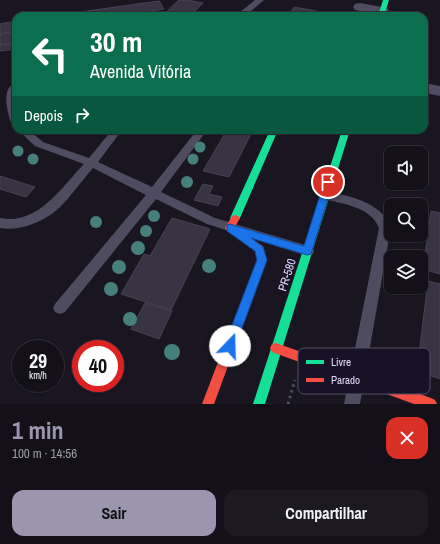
<!DOCTYPE html>
<html lang="pt">
<head>
<meta charset="utf-8">
<style>
	:root { --surface:#13101a; --page:#1c1923; --text:#f1f3f6; --muted:#9d9da2; --line:#323039; --accent:#9b95b0 }
	body { margin:0; font-family:"Archivo Narrow",sans-serif; background:var(--page); color:var(--text); height:100vh; display:flex; flex-direction:column; font-size:15px; white-space:nowrap }
	* { box-sizing:border-box; margin:0 }
	p { font-size:13px; color:var(--muted) }
	.icon { flex:none; width:22px; height:22px; fill:none; stroke:currentColor; stroke-width:2; stroke-linecap:round; stroke-linejoin:round }
	.map { position:relative; height:404px; overflow:hidden }
	.drawer { display:flex; flex-direction:column; background:var(--surface); flex:1 }
	.drawer>* { flex:none }
	.guide { position:absolute; left:12px; top:12px; width:416px; height:122px; border-radius:12px; box-shadow:0 1px 3px #0004,0 0 0 1px var(--line); background:#0b6e4f; color:#fff; overflow:hidden }
	.buttons { position:absolute; left:384px; top:146px; display:grid; gap:8px }
	.buttons a { display:grid; place-items:center; width:44px; height:44px; border-radius:8px; background:var(--surface); box-shadow:0 1px 3px #0004,0 0 0 1px var(--line); font-size:20px }
	.speed { position:absolute; left:12px; top:340px; display:flex; gap:8px; font-size:20px; font-weight:700; text-align:center }
	.speed>* { display:grid; place-content:center; width:52px; height:52px; border-radius:50%; background:var(--surface); box-shadow:0 1px 3px #0004,0 0 0 1px var(--line); line-height:1 }
	.speed small { font-size:10px; font-weight:400 }
	.speed .limit { border:6px solid #d22; background:#fff; color:#111 }
	.pin { position:absolute; display:grid; place-items:center; width:34px; height:34px; color:#fff; margin:-17px; border:2px solid #fff; border-radius:50%; box-shadow:0 1px 4px #0007 }
	.me { position:absolute; width:44px; margin:-22px; rotate:21deg; stroke-linejoin:round; filter:drop-shadow(0 0 3px #0008) }
	.turn { display:flex; align-items:center; gap:14px; height:84px; padding:0 12px; font-size:18px }
	.turn .icon { width:52px; height:52px; stroke-width:2.5 }
	.turn b { display:block; font-size:28px; line-height:34px }
	.then { display:flex; align-items:center; height:38px; padding:0 12px; background:#0003; gap:8px; font-size:15px }
	.round { display:grid; place-items:center; flex:none; width:42px; height:42px; border-radius:12px; background:var(--page) }
	.overview { display:flex; align-items:center; justify-content:space-between; height:68px; padding:0 12px }
	h1 { font-size:24px; font-weight:700; line-height:30px; color:var(--accent) }
	.cta { display:flex; gap:8px; margin-top:auto; padding:8px 12px }
	.cta a { flex:1; height:46px; border-radius:12px; background:var(--accent); color:#111; font-size:16px; font-weight:700; line-height:46px; text-align:center }
	.cta a+a { background:var(--page); color:var(--text) }
	.map>svg:first-child { display:block }
	.building { fill:#393444; stroke:#474255 }
	.lines { fill:none; stroke-linecap:round; stroke-linejoin:round }
	.path { stroke:#4a5361; stroke-width:3; stroke-dasharray:2.5 3.5; stroke-linecap:butt }
	.lane { fill:#4f4c61; fill-rule:evenodd }
	.street { fill:#4f4c61; fill-rule:evenodd }
	.fast { fill:#16e098; fill-rule:evenodd }
	.jam { fill:#f24e42; fill-rule:evenodd }
	.tree { fill:#46807c }
	.route { fill:#1a73e8; stroke:#114b97 }
	.labels { text-anchor:middle; dominant-baseline:central; stroke-width:4; stroke-linejoin:round; paint-order:stroke }
	.street-label { font-size:12px; fill:#e1dafc; stroke:#171226 }
	.key { fill:#171226; stroke:#544e66; stroke-width:1 }
	.key-label { font-size:11px; fill:#e1dafc }
</style>
</head>
<body>
<div class="map">
<svg width="440" height="404" viewBox="0 0 440 404">
	<rect width="100%" height="100%" fill="#191622"/>
	<g class="building">
		<polygon points="179,0 187,0 203,3 190,16 162,16"/>
		<polygon points="159,1 164,9 119,16 51,16"/>
		<polygon points="294,7 316,11 313,16 289,16"/>
		<polygon points="16,21 16,31 0,34 0,24"/>
		<polygon points="16,31 16,43 0,45 0,34"/>
		<polygon points="16,43 16,49 0,51 0,45"/>
		<polygon points="227,130 253,130 229,177 203,171"/>
		<polygon points="0,176 35,187 26,197 0,189"/>
		<polygon points="203,184 213,186 209,194 222,197 218,206 194,200"/>
		<polygon points="431,211 440,213 440,274 423,269"/>
		<polygon points="172,218 210,229 171,310 121,294 144,254 150,256"/>
		<polygon points="428,281 440,284 440,379 417,371"/>
		<polygon points="145,303 172,311 159,339 131,329"/>
	</g>
	<g class="lines">
		<polyline class="path" points="288,404 295,380"/>
		<g class="lane">
			<polygon points="255,0 264,0 245,16 215,16 219,14 239,13"/>
			<path d="M16,83v43l-5,-3c-3,-10 -11,-36 5,-40z"/>
			<path d="M18,130h11l14,12 46,16 23,-28h10l-24,32 54,25 45,-57h10l-46,62 54,26 97,29 2,4 -2,4 -5,1 -100,-32 -51,-25 -91,113 -5,2 -5,-2 -2,-4 2,-4 91,-109 -53,-27c-11,12 -28,37 -40,45 -15,11 -35,18 -53,15v-10c37,8 61,-30 84,-54l-49,-18z"/>
			<path d="M324,191c25,5 56,10 67,36l-31,177h-16l35,-176c-9,-23 -39,-24 -59,-30l-2,-3 2,-3z"/>
		</g>
		<g class="street">
			<polygon points="360,3 387,8 389,11 387,14 382,15 355,10 353,7 355,4"/>
			<polygon points="424,83 440,86 440,96 424,93"/>
		</g>
		<g class="fast">
			<polygon points="383,0 389,0 384,16 378,16"/>
			<polygon points="270,130 278,130 240,218 238,220 232,220 230,218"/>
			<polygon points="342,130 350,130 265,404 253,404"/>
		</g>
		<g class="jam">
			<polygon points="235,215 238,216 240,218 235,227 263,246 267,260 214,404 202,404 257,260 255,251 227,231 225,228 232,216"/>
			<polygon points="276,343 431,398 435,400 437,404 414,404 272,352 270,348 272,344"/>
		</g>
	</g>
	<g class="tree">
		<circle cx="200" cy="147" r="5.5"/>
		<circle cx="18" cy="151" r="5.5"/>
		<circle cx="33" cy="159" r="5.5"/>
		<circle cx="193" cy="159" r="5.5"/>
		<circle cx="187" cy="182" r="6"/>
		<circle cx="154" cy="216" r="6"/>
		<circle cx="96" cy="222" r="6"/>
		<circle cx="146" cy="231" r="6"/>
		<circle cx="138" cy="248" r="7"/>
		<circle cx="209" cy="266" r="7"/>
		<circle cx="119" cy="267" r="7"/>
		<circle cx="111" cy="289" r="7"/>
		<circle cx="130" cy="319" r="7"/>
		<circle cx="172" cy="352" r="8"/>
	</g>
	<polygon class="route" points="328,179 333,182 311,254 307,255 251,238 263,247 267,260 234,350 230,352 225,350 224,346 257,260 255,251 227,231 227,225 230,224 304,246 324,182"/>
	<g class="labels">
		<g class="street-label">
			<text transform="translate(287 275) rotate(-72)">PR-580</text>
		</g>
	</g>
	<rect x="298" y="348" width="132" height="46" rx="6" class="key"/>
	<rect x="306" y="360" width="18" height="4" fill="#16e098"/>
	<rect x="306" y="378" width="18" height="4" fill="#f24e42"/>
	<g class="key-label">
		<text x="331" y="366">Livre</text>
		<text x="331" y="384">Parado</text>
	</g>
</svg>
<div class="buttons">
<a><svg class="icon" aria-label="sound" viewBox="0 0 24 24"><path d="M4 9h4l5-4v14l-5-4H4zM17 9q2 3 0 6"/></svg></a>
<a><svg class="icon" aria-label="search" viewBox="0 0 24 24"><circle cx="10" cy="10" r="6"/><path d="M15 15l6 6"/></svg></a>
<a><svg class="icon" aria-label="layers" viewBox="0 0 24 24"><path d="M12 4l9 5-9 5-9-5zM3 14l9 5 9-5"/></svg></a>
</div>
<div class="speed"><div>29<small>km/h</small></div><div class="limit">40</div></div>
<div class="pin" style="left:328px;top:182px;background:#d93025"><svg class="icon" aria-label="arrive" viewBox="0 0 24 24"><path d="M6 21V4h12l-3 4 3 4H6"/></svg></div>
<svg class="me" style="left:230px;top:346px" viewBox="-20 -20 40 40"><circle r="19" fill="#fff"/><path d="M0-13L10 11 0 6-10 11z" fill="#1a73e8"/></svg>
<div class="guide">
<div class="turn"><svg class="icon" aria-label="left" viewBox="0 0 24 24"><path d="M17 20v-9H6M10 6l-5 5 5 5"/></svg><div><b>30 m</b>Avenida Vitória</div></div>
<div class="then">Depois<svg class="icon" aria-label="right" viewBox="0 0 24 24"><path d="M7 20v-9h11M14 6l5 5-5 5"/></svg></div>
</div>
</div>
<section class="drawer">
<div class="overview"><div><h1>1 min</h1><p>100 m · 14:56</p></div><a class="round" style="background:#d93025;color:#fff"><svg class="icon" aria-label="close" viewBox="0 0 24 24"><path d="M6 6l12 12M18 6L6 18"/></svg></a></div>
<div class="cta"><a>Sair</a><a>Compartilhar</a></div>
</section>
</body>
</html>
